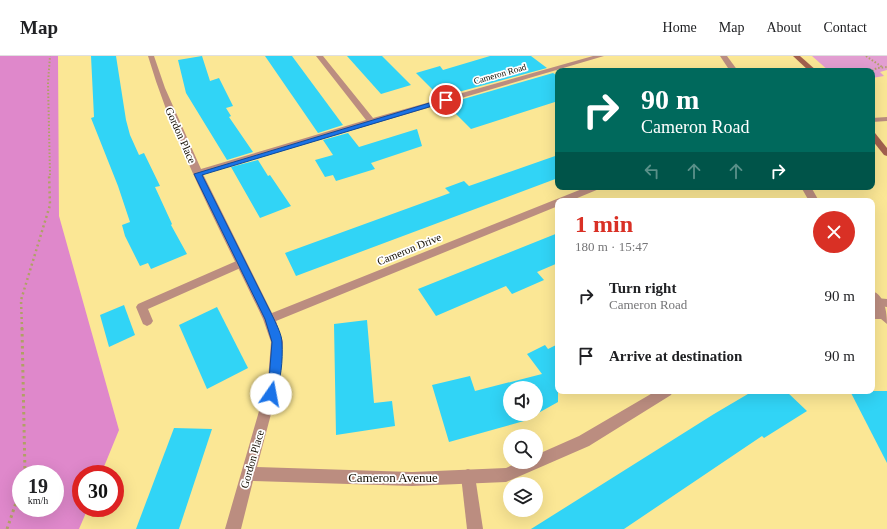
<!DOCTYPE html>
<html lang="en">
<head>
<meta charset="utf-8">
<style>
	:root { --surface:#fff; --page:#f6f6f6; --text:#202124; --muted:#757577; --line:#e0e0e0; --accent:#d93025 }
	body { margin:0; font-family:Georgia,serif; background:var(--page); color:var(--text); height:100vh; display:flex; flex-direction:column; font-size:15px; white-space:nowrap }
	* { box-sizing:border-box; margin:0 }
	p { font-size:13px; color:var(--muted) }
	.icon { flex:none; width:22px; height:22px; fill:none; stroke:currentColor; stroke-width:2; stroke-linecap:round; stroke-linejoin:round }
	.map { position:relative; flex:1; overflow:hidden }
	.panel { position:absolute; left:555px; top:142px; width:320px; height:196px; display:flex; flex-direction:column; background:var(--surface); border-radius:8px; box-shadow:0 4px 16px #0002 }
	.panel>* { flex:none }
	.hud { position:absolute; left:555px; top:12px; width:320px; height:122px; border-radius:8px; box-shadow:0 4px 16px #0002; background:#00695c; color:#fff; overflow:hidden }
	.fabs { position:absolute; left:503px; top:325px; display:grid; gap:8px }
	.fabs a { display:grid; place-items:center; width:40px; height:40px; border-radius:50%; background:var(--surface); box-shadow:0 4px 16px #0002; font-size:20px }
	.speed { position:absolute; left:12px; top:409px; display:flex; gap:8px; font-size:20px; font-weight:700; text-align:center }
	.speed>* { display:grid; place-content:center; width:52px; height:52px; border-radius:50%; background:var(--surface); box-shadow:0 4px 16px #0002; line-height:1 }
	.speed small { font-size:10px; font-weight:400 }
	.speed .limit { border:6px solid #d22; background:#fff; color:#111 }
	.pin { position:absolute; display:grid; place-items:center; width:34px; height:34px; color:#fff; margin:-17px; border:2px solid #fff; border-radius:50%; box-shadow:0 1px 4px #0007 }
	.me { position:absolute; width:44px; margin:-22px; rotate:12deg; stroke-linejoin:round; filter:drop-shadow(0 0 3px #0008) }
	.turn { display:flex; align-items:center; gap:14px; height:84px; padding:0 20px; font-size:18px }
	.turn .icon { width:52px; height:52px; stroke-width:2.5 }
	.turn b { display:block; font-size:28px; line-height:34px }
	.lanes { display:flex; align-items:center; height:38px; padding:0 20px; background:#0003; justify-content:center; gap:20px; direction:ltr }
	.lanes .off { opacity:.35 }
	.round { display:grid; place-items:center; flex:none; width:42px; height:42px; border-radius:21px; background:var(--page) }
	.head { display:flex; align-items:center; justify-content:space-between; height:68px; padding:0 20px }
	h1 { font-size:24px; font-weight:600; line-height:30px; color:var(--accent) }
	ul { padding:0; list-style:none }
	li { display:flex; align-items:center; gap:12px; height:60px; padding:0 20px }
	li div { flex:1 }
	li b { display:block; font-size:15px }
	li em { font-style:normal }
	header { display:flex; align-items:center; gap:24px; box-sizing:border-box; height:56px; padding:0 20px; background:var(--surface); border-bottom:1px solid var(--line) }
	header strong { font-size:19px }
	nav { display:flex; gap:22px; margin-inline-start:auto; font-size:14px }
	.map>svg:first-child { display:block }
	.green { fill:#e29ed1 }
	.forest { fill:#df88cb; fill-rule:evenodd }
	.building { fill:#31d4f6; fill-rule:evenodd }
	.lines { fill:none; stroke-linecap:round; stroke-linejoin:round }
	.path-far2 { stroke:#b0a065; stroke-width:2; stroke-dasharray:1.5 2; stroke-linecap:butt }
	.path-far1 { stroke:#b0a065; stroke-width:2.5; stroke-dasharray:2 3; stroke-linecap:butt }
	.path { stroke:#b0a065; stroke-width:3; stroke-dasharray:2.5 3.5; stroke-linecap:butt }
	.service { fill:#bb8d80; fill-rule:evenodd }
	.minor { fill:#bb8d80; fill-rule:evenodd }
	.secondary { fill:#a2604e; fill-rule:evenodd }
	.route { fill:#1a73e8; stroke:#114b97 }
	.labels { text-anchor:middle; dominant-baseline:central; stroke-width:3.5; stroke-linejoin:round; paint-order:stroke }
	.far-street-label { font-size:9px; fill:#120c00; stroke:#fff }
	.street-label { font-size:11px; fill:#120c00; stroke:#fff }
	.near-street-label { font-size:13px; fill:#120c00; stroke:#fff }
</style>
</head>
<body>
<header>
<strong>Map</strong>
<nav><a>Home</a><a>Map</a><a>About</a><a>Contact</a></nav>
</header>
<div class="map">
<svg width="887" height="473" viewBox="0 0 887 473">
	<rect width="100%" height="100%" fill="#fbe795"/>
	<polygon class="green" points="812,0 887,0 887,14 880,16 884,20 872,22 872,15 829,15"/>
	<path class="forest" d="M0,0h58l1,160 60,214 -18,44h-20v34h7l-9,21h-79zM21,418h34v34h-34z"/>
	<g class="building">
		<polygon points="91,0 116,0 126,64 130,79 139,99 144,97 160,130 155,131 172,168 171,169 187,198 151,213 148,207 140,210 125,180 122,169 130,166 118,130 91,62 94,61"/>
		<polygon points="202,0 210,25 219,22 233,50 226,52 231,60 229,61 253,96 227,104 186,37 178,4"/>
		<polygon points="265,0 292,0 343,69 318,77"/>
		<polygon points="347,0 382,0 411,29 381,38"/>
		<polygon points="490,0 531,0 547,12 440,41 416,17 440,10 443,14"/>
		<polygon points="553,17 558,20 558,45 471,73 446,48"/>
		<polygon points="417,73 422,90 371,107 375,113 336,125 333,119 325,121 315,104 333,99 323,84 348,77 359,91"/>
		<polygon points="558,99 558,122 296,220 285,197 450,137 445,132 464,125 469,130"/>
		<polygon points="258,104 268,120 270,119 291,150 260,162 231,111"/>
		<polygon points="558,177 558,207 537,216 544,224 512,238 506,230 436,260 418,233"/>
		<polygon points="124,249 135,279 109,291 100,259"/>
		<polygon points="217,251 248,312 207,333 179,269"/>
		<polygon points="367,264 374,347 392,345 395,370 336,379 334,268"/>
		<path d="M558,288v58l-34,19 -75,21 -17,-57 38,-9 5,15 67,-17 -15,-20 18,-9 3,4zM510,332h26v26h-26z"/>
		<polygon points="753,335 786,335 807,355 764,382 762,380 624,473 531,473 714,358"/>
		<polygon points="850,335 887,335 887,407"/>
		<polygon points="174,372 212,373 179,473 136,473"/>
	</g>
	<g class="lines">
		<g class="path-far2">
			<polyline points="866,0 882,11"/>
			<polyline points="872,15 877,12 887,11"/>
			<polyline points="872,25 874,27"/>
			<polyline points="50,119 48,27 50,0"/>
		</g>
		<polyline class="path-far1" points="22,273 21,244 50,149 49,118"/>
		<g class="path">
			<polyline points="22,272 25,418"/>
			<polyline points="7,473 21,432"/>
		</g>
		<g class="service">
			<polygon points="241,203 245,204 246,207 245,210 148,253 153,265 151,268 147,270 143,268 136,251 138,248"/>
			<polygon points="876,242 887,243 887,251 872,249 872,243"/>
			<polygon points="468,413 473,415 475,420 483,473 467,473 461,420 463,415"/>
		</g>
		<g class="minor">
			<path d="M148,0h6l11,32 36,81 165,-49 -50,-64h7l50,62 220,-62h11l-401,118 69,139 315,-126h14l-2,2 -29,12h-12v5l-282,115 7,21 -3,38 -23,87 155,5 94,-4 13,-6h17v-7l43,-19 77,-45h17l-2,4 -82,51 -83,36 -94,4 -159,-5 -12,48h-16l43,-149 3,-38 -8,-23c-41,-86 -88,-172 -115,-263z"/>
			<polygon points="720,0 727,0 738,15 730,15"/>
			<polygon points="887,61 887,65 872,66 872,62"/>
			<polygon points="801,131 811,131 819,145 809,145"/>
			<path d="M872,235c13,4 15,22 15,33l-6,-5h-9v-10l3,1 -3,-6z"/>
		</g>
		<g class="secondary">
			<polygon points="793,0 800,0 817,15 809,15"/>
			<polygon points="872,77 875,77 887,92 887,100 884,99 872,84"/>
		</g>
	</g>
	<path class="route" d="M446,42l4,2 -1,1 -247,74 72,144c3,7 8,16 8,24 1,17 -1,39 -8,54l-3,1 -4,-1 -2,-3 4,-14 3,-38 -7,-23 -71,-145z"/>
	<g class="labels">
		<g class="far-street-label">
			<text transform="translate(500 18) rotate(-16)">Cameron Road</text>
		</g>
		<g class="street-label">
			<text transform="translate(181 79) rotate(66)">Gordon Place</text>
			<text transform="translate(409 193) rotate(-22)">Cameron Drive</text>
			<text transform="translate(252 403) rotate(-74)">Gordon Place</text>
		</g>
		<g class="near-street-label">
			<text x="393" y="421">Cameron Avenue</text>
		</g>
	</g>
</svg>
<div class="fabs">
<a><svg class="icon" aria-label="sound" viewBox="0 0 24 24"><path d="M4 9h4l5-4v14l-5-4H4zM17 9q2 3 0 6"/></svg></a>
<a><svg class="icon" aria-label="search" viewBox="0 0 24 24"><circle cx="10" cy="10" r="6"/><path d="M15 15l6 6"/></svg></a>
<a><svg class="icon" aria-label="layers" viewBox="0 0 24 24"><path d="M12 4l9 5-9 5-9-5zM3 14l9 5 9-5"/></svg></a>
</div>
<div class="speed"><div>19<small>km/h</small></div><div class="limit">30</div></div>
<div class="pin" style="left:446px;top:44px;background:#d93025"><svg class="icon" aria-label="arrive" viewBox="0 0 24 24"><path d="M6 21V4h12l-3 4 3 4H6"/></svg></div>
<svg class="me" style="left:271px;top:338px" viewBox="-20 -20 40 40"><circle r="19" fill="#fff"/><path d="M0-13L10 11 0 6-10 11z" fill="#1a73e8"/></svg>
<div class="hud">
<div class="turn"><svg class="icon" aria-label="right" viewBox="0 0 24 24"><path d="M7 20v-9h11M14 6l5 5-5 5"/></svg><div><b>90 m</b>Cameron Road</div></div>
<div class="lanes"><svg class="icon off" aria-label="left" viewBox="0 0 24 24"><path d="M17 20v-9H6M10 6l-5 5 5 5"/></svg><svg class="icon off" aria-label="ahead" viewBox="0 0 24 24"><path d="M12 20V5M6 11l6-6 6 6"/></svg><svg class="icon off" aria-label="ahead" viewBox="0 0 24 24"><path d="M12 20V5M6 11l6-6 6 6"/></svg><svg class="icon" aria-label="right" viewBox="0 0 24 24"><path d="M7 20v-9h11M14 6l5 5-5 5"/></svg></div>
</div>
<section class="panel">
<div class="head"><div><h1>1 min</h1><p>180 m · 15:47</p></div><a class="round" style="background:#d93025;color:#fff"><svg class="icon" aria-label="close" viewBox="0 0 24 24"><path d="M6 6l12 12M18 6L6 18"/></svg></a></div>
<ul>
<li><svg class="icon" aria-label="right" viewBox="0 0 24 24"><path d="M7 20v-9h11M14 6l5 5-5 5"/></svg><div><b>Turn right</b><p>Cameron Road</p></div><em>90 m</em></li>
<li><svg class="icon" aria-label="arrive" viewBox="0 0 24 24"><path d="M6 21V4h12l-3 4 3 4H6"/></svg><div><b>Arrive at destination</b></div><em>90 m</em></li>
</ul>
</section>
</div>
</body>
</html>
